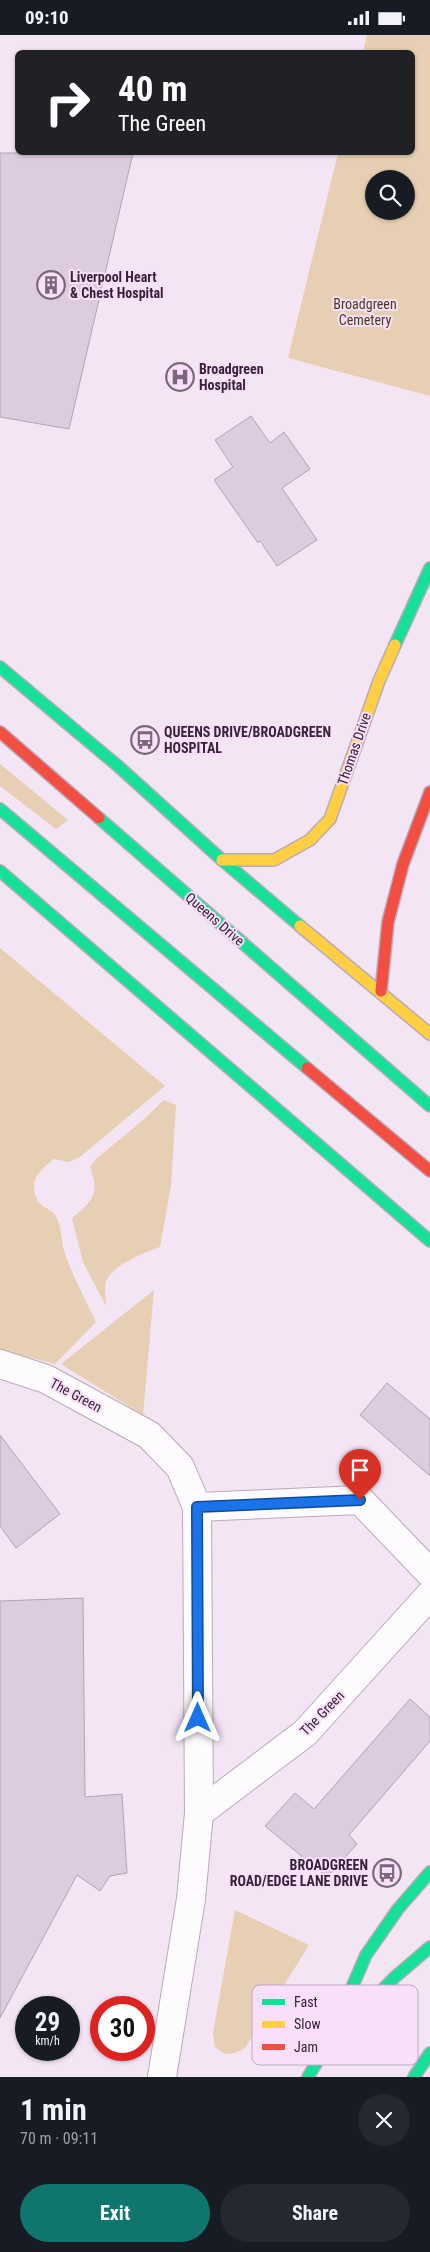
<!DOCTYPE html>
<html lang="en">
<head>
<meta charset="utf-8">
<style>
	:root { --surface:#171b24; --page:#242831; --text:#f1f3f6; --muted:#9ea1a6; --accent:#0f766e }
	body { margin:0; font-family:"Roboto Condensed",sans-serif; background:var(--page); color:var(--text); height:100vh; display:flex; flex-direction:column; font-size:19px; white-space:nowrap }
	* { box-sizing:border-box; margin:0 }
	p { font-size:16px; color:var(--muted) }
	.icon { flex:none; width:28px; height:28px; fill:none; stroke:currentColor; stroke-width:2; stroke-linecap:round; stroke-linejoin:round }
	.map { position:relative; height:2042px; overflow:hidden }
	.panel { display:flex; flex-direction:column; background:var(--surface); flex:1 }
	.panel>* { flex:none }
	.top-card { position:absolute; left:15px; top:15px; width:400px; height:105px; border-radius:8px; box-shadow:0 1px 4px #0004; background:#202124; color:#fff; overflow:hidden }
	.fabs { position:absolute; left:365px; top:135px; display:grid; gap:10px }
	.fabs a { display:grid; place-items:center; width:50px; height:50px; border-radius:50%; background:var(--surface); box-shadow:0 1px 4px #0004; font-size:25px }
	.speed { position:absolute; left:15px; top:1961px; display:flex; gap:10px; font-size:25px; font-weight:700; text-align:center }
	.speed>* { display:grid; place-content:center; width:65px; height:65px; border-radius:50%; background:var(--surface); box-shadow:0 1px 4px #0004; line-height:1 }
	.speed small { font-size:12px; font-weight:400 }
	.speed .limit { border:8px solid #d22; background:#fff; color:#111 }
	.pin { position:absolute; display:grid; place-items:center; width:42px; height:42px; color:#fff; margin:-51px -21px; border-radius:50% 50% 50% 0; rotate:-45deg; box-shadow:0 0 5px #0007 }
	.pin .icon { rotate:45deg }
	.me { position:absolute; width:55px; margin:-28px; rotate:0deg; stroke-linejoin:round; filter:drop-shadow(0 0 4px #0008) }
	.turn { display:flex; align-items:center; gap:18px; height:105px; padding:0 20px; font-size:22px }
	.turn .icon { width:65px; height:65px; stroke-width:2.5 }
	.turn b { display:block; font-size:35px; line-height:42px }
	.round { display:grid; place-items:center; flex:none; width:52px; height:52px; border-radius:26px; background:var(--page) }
	.headline { display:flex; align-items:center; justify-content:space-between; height:85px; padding:0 20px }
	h1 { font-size:30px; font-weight:700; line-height:38px }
	.action { display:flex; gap:10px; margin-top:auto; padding:10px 20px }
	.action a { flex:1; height:58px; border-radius:30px; background:var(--accent); color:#fff; font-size:20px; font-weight:700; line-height:58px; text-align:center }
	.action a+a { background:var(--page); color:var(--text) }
	.status { display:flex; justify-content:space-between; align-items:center; height:35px; padding:0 25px; background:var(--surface); direction:ltr }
	.status svg { height:14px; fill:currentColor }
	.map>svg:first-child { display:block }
	.green { fill:#e6cfb2; fill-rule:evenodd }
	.building { fill:#ddcbde; stroke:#b3a4b3 }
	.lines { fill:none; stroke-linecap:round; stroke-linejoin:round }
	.street-casing { stroke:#b9aab9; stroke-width:30 }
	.fast-casing { stroke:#b9aab9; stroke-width:14 }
	.slow-casing { stroke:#b9aab9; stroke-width:14 }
	.jam-casing { stroke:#b9aab9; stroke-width:14 }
	.street { stroke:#fdfbfe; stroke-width:28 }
	.fast { stroke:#16e098; stroke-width:11 }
	.slow { stroke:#ffcf43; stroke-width:11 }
	.jam { stroke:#f24e42; stroke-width:11 }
	.route-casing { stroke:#114b97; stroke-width:12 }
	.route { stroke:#1a73e8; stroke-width:9 }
	.labels { text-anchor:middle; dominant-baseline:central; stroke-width:4; stroke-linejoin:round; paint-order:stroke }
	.poi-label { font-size:14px; font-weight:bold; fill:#352436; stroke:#fadffb; text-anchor:start }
	.park-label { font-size:14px; fill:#493a19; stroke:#fadffb }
	.street-label { font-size:14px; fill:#352436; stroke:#fadffb }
	.key { fill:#fadffb; stroke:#bfa7c0; stroke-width:1 }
	.key-label { font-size:14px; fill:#352436 }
</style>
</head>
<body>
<div class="status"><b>09:10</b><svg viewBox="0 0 49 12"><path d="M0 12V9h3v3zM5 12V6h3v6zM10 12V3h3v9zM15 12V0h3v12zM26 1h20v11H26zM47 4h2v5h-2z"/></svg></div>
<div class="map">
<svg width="430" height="2042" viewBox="0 0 430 2042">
	<rect width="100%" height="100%" fill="#f4e5f5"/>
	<g class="green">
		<path d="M367,0h63v361l-142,-38 50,-205h74v-100l-49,-1zM374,144h32v32h-32z"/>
		<polygon points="0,729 68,785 56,794 0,751"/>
		<path d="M0,913l165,138 -85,71 -12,5 -14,-3c-10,8 -21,16 -20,30 2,19 13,16 21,26 7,10 6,25 9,36 8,24 21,48 32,71l-41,42 -55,-14z"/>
		<path d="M164,1065l12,5 -5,81 -11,61c-15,5 -49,19 -54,34 -2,7 0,18 0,25l-23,-44 -11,-44c21,-17 28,-24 18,-51l6,-8 47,-39z"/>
		<polygon points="154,1255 143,1380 61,1329"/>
		<path d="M235,1875l74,35 -64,103c-12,7 -19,9 -30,-1l-2,-14z"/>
	</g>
	<g class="building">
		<polygon points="0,118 133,118 69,394 0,382"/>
		<polygon points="251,381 270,408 284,397 310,434 282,453 317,505 277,531 260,506 258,508 214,445 233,432 215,405"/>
		<polygon points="387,1348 430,1384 430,1441 360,1380"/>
		<polygon points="0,1400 60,1479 16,1513 0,1491"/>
		<polygon points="83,1563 85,1762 122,1759 127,1838 110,1841 100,1856 77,1840 0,1983 0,1566"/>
		<polygon points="410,1664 430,1682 430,1706 349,1800 357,1809 327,1842 265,1791 295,1758 314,1774"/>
	</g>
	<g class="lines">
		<defs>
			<g id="street">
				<polyline points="0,1329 46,1344 149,1400 180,1432 197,1472 199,1778 191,1864 162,2042"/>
				<polyline points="197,1472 360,1465 430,1538"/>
				<polyline points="199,1778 305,1698 430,1560"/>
			</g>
			<g id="fast">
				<polyline points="395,610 430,533"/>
				<polyline points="0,632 118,731 222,825 300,891"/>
				<polyline points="0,774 307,1033"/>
				<polyline points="99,783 430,1071"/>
				<polyline points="0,836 430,1206"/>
				<polyline points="337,2001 395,1942 430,1912"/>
				<polyline points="308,2042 327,2010 366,1920 398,1874 430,1837"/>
				<polyline points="414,2042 430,2018"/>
			</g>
			<g id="slow">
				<polyline points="222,825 274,825 310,805 330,784 379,646 395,610"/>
				<polyline points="300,891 430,999"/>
			</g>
			<g id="jam">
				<polyline points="0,697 99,783"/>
				<polyline points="381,956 388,887 403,829 430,757"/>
				<polyline points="307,1033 430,1136"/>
			</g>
		</defs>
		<use href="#street" class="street-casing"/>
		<use href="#fast" class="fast-casing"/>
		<use href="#slow" class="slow-casing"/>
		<use href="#jam" class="jam-casing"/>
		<use href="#street" class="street"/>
		<use href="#fast" class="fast"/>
		<use href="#slow" class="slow"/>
		<use href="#jam" class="jam"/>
	</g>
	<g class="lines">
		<defs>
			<polyline id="route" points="198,1683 197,1472 360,1465"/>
		</defs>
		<use href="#route" class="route-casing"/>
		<use href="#route" class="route"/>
	</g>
	<defs>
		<symbol id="building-ring" viewBox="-11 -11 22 22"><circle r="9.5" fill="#fadffb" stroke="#786879" stroke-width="1.5"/><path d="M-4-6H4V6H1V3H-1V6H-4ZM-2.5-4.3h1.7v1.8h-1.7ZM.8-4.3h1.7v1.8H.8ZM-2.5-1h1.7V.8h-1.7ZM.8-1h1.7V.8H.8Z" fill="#786879"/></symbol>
		<symbol id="hospital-ring" viewBox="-11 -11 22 22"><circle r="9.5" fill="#fadffb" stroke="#786879" stroke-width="1.5"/><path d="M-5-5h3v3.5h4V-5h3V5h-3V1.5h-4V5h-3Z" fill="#786879"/></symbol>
		<symbol id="bus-ring" viewBox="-11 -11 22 22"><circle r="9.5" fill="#fadffb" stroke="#786879" stroke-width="1.5"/><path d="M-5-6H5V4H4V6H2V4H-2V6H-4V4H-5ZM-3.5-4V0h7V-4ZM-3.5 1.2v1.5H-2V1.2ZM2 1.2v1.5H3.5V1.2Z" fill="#786879"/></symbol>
	</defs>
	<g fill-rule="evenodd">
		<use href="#building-ring" x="35" y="234" width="32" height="32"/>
		<use href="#hospital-ring" x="164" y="326" width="32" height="32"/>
		<use href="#bus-ring" x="129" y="689" width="32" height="32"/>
		<use href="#bus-ring" x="371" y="1822" width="32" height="32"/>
	</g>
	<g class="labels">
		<g class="poi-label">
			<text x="70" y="242">Liverpool Heart<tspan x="70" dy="16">&amp; Chest Hospital</tspan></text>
			<text x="199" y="334">Broadgreen<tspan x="199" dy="16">Hospital</tspan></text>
			<text x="164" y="697">QUEENS DRIVE/BROADGREEN<tspan x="164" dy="16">HOSPITAL</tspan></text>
			<text x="368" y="1830" text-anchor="end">BROADGREEN<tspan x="368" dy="16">ROAD/EDGE LANE DRIVE</tspan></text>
		</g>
		<g class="park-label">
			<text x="365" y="269">Broadgreen<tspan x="365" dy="16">Cemetery</tspan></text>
		</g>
		<g class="street-label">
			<text transform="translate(354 714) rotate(-71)">Thomas Drive</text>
			<text transform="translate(215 884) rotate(41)">Queens Drive</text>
			<text transform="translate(76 1360) rotate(28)">The Green</text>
			<text transform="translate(322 1678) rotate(-46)">The Green</text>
		</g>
	</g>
	<rect x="252" y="1950" width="166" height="80" rx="8" class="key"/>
	<rect x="262" y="1964" width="23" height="6" fill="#16e098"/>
	<rect x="262" y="1986" width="23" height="7" fill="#ffcf43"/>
	<rect x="262" y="2009" width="23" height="6" fill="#f24e42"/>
	<g class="key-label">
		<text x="294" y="1972">Fast</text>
		<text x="294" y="1994">Slow</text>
		<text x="294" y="2017">Jam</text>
	</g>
</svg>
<div class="fabs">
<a><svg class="icon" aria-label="search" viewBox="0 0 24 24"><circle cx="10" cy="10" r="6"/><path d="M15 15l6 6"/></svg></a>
</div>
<div class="speed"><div>29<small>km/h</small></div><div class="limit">30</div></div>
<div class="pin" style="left:360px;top:1465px;background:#d93025"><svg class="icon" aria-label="arrive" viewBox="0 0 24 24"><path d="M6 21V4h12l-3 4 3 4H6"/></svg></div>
<svg class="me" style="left:198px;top:1683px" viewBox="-20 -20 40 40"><path d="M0-17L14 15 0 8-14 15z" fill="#1a73e8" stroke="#fff" stroke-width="4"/></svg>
<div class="top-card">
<div class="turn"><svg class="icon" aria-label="right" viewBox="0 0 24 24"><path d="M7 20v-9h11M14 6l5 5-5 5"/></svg><div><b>40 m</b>The Green</div></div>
</div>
</div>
<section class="panel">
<div class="headline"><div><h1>1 min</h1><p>70 m · 09:11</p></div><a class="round"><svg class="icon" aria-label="close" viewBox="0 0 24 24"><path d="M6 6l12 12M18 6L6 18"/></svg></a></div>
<div class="action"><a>Exit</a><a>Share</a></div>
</section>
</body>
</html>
